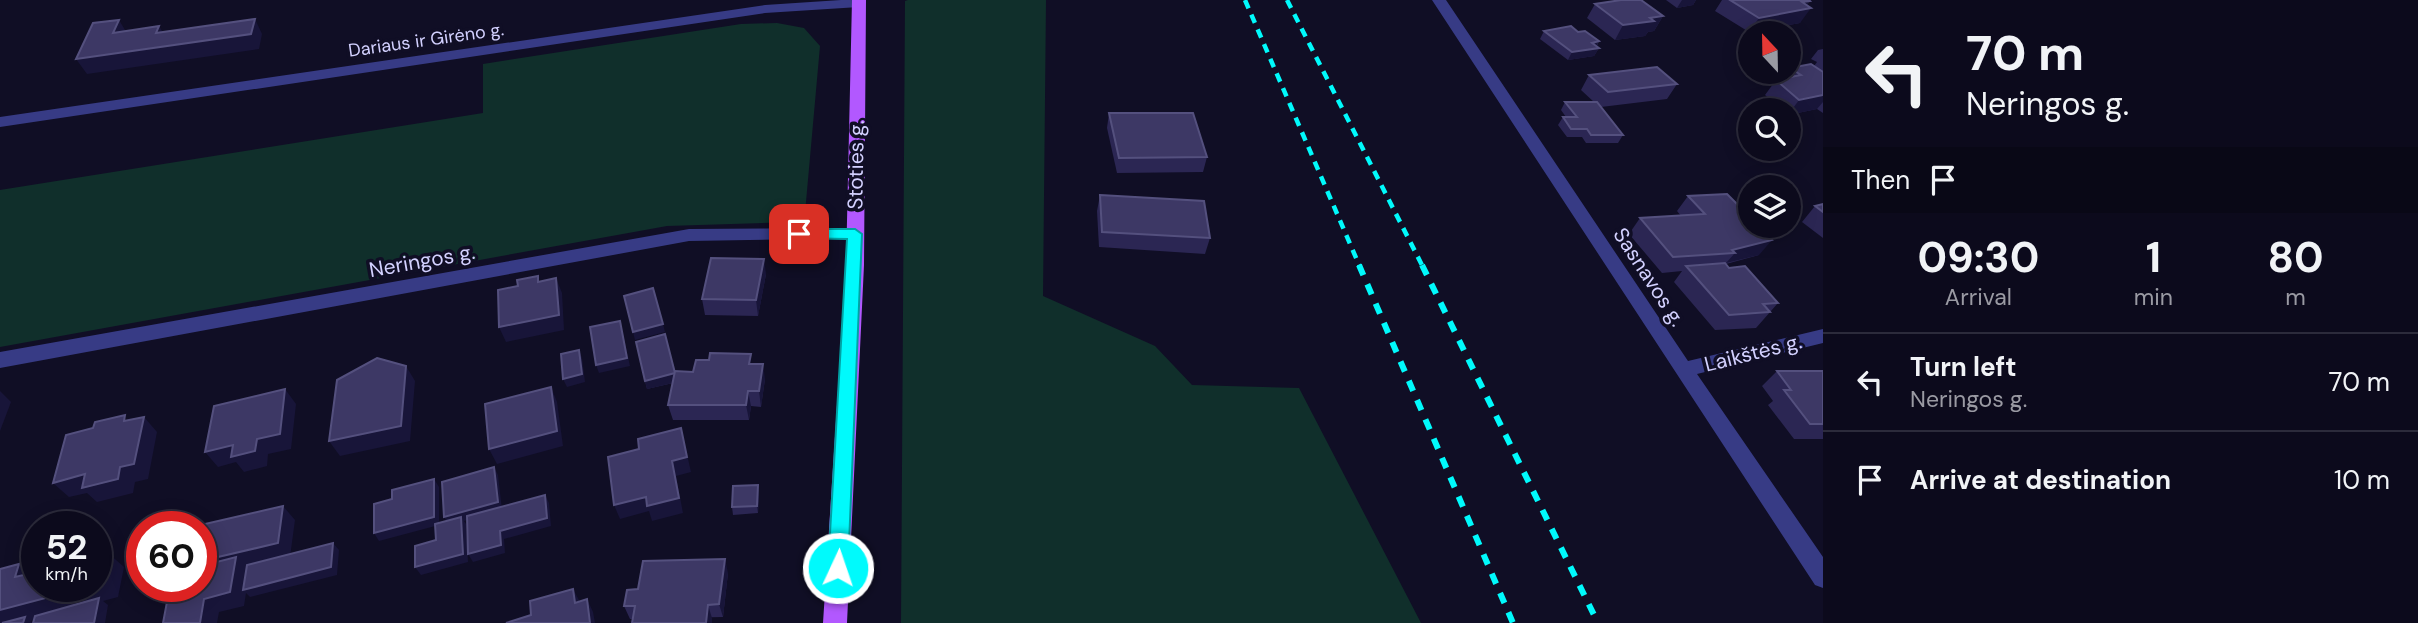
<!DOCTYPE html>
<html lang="en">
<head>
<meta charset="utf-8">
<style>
	:root { --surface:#0c0a1c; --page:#151325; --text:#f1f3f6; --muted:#9a9aa3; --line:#2c2b3b }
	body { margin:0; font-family:"DM Sans",sans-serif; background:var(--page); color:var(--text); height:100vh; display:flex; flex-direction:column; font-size:26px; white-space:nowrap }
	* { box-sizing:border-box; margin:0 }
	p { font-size:23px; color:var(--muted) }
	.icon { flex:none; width:38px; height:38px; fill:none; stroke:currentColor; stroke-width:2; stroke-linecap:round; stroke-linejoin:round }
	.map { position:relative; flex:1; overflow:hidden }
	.panel { display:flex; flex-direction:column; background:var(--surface); width:595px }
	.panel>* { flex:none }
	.hud { background:#0c0a1c; color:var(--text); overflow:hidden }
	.needle { width:46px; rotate:338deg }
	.controls { position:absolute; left:1738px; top:21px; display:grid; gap:14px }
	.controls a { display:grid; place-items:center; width:63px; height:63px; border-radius:50%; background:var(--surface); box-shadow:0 4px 18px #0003,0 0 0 2px var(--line); font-size:35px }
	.speed { position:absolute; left:21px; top:511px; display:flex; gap:14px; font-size:35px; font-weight:700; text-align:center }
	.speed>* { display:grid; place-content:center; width:91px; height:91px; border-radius:50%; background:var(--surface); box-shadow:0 4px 18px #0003,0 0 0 2px var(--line); line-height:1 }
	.speed small { font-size:18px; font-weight:400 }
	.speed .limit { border:10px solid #d22; background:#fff; color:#111 }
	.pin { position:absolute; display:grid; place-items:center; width:60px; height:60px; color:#fff; margin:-30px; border-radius:14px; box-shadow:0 4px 10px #0006 }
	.me { position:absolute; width:77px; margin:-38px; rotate:3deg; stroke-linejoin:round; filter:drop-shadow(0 0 5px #0008) }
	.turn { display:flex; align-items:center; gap:24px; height:147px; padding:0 28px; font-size:32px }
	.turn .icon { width:91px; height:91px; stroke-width:2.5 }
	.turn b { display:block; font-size:49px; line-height:60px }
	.then { display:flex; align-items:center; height:66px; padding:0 28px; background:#0003; gap:14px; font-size:26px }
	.eta { display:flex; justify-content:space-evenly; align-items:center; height:119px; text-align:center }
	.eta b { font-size:42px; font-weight:700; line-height:49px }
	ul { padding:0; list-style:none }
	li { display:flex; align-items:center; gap:21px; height:98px; padding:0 28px; border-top:2px solid var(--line) }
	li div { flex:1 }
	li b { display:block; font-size:26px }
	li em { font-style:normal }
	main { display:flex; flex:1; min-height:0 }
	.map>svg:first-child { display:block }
	.green { fill:#102f2b }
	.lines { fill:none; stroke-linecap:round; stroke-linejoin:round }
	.minor { fill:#373b85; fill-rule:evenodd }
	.tertiary { fill:#373b85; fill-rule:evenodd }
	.primary { fill:#b258ff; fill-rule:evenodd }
	.rail-far1 { stroke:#00fafc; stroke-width:4.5; stroke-dasharray:9 7; stroke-linecap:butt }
	.rail { stroke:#00fafc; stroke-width:6; stroke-dasharray:11 10; stroke-linecap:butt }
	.wall { fill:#2b2653 }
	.shaded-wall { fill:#181539 }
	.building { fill:#3d3865; stroke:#54507e; stroke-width:2 }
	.route { fill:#00fafc; stroke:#00a2a4; stroke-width:2 }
	.labels { text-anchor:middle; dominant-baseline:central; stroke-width:7; stroke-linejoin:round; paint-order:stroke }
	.far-street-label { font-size:18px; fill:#d3d1ff; stroke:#100e25 }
	.street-label { font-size:21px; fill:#d3d1ff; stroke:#100e25 }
</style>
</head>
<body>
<main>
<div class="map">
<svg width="1823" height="623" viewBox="0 0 1823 623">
	<rect width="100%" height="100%" fill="#100e25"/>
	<g class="green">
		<polygon points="908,0 1046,0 1043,296 1155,346 1192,385 1299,388 1421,623 901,623 905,1"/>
		<polygon points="777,23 804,28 820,46 805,213 792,222 667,226 0,347 0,190 483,113 483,64 741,24"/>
	</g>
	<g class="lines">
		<g class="minor">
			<polygon points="1432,0 1446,0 1688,361 1823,329 1823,343 1697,374 1823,557 1823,588 1815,585"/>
			<polygon points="855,228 861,230 864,234 861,238 689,241 0,368 0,352 689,229"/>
		</g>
		<polygon class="tertiary" points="841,0 864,0 866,3 859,7 765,13 0,127 0,117 765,5"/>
		<polygon class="primary" points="852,0 866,0 864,265 847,623 823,623 846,265"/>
		<g class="rail-far1">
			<polyline points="1245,0 1360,267"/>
			<polyline points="1287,0 1423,267"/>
		</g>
		<g class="rail">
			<polyline points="1359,265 1513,623"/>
			<polyline points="1422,265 1598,623"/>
		</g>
	</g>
	<g class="wall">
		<polygon points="1666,0 1696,0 1693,5 1677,8"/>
		<polygon points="1722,0 1809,0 1810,1 1807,5 1800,23 1749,32 1715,11"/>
		<polygon points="1595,4 1663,16 1654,31 1648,32 1645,36 1615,40 1587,18"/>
		<polygon points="1544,31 1578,32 1599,41 1597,46 1599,48 1594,56 1568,60 1540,39"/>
		<polygon points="1823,49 1823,113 1817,109 1788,115 1788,110 1783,110 1765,95 1776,80 1782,79 1790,68 1814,66 1817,62 1811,59 1818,50"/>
		<polygon points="1589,75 1677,84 1667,99 1601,107 1623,135 1618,143 1586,143 1582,137 1567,137 1558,125 1563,117 1566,117 1561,110 1565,102 1594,102 1581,90"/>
		<polygon points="1109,113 1207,157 1203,172 1117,173 1107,128"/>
		<polygon points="1100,195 1210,238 1205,254 1099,247 1097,211"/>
		<polygon points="1688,196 1759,255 1726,264 1729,268 1778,303 1756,328 1715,330 1674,282 1682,271 1662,273 1629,234 1640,218 1681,216 1677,211"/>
		<polygon points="1823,204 1823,238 1802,222 1815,206"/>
		<polygon points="766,274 758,316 705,315 702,299"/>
		<polygon points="752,364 765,379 761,407 751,406 749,420 673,420 668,405 673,383 647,389 645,381 675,373"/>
		<polygon points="1777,371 1823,371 1823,439 1794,439 1768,405 1773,401 1762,386"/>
		<polygon points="759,492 758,513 733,515 732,507"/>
		<polygon points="728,573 723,617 630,619 624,606"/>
	</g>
	<g class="shaded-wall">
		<polygon points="1682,0 1696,0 1693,5 1677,8"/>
		<polygon points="1810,1 1804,9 1811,8 1800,23 1749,32 1759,18 1802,2"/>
		<polygon points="1663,16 1654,31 1648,32 1645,36 1615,40 1623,25 1650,18"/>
		<polygon points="255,19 262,34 259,49 87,74 76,59 156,33 159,26 168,41"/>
		<polygon points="119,20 128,35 113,33"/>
		<polygon points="1599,41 1595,48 1599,48 1594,56 1568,60 1572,52 1592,43"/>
		<polygon points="1823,95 1823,102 1817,109 1788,115 1799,100"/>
		<polygon points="1772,240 1759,255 1726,263 1735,253 1732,250"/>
		<polygon points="764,259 766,274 758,316 756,300"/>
		<polygon points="556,278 562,293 564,330 506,342 499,327"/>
		<polygon points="620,321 630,366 599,373 596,365"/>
		<polygon points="663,324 665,332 635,340 633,332"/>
		<polygon points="579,350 582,358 585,382 567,387 563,379"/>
		<polygon points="763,364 765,379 761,407 759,391"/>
		<polygon points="406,366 415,381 410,441 340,456 329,441"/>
		<polygon points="675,373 677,382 647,389 645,381"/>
		<polygon points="551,387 557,402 563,446 497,464 489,449"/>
		<polygon points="285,389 296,404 291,449 268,454 267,466 244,472 236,462 218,467 205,452 257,439"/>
		<polygon points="0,391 11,402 0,431"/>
		<polygon points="748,391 751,406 749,420 746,405"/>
		<polygon points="144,417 157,432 148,479 135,482 133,493 97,502 87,493 69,497 53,483 85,474 120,467"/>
		<polygon points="681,428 691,472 676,476 683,513 652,521 649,511 620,519 614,505 646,497 672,461"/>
		<polygon points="494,467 498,475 502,510 464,521 466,524 468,562 421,575 415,567 449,525 444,517"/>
		<polygon points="434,479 439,487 439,525 379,541 374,533"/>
		<polygon points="758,485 759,492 758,513 757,506"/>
		<polygon points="545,495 549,503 551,526 504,539 505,553 473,562 468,554"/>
		<polygon points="283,506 295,520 290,557 333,543 339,550 337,575 250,597 246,593 244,606 219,612 217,623 200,623 201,561"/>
		<polygon points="108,553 124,567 118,597 103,601 108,605 105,623 94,623 98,602 30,621 33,623 0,623 0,610 91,586 96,586"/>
		<polygon points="725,559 728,573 723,617 719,604"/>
		<polygon points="19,564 36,578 15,577"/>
		<polygon points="573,589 580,602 575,603"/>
		<polygon points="587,599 593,612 595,623 590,623"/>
		<polygon points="708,605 712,618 712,623 706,623"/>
	</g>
	<g class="building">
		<polygon points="1621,0 1641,0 1663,16 1650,18 1654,21 1623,25 1595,4"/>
		<polygon points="1730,0 1809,0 1810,1 1802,2 1811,8 1759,18"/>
		<polygon points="255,19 251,34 76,59 93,23 119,20 113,33 159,26 156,33"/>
		<polygon points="1571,26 1578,32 1585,31 1599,41 1592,43 1599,48 1572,52 1544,31"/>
		<polygon points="1811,64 1823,72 1823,95 1799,100 1776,80 1801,75 1790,68"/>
		<polygon points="1657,67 1677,84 1608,92 1589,75"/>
		<polygon points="1565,102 1597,102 1623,135 1591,135 1587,129 1571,129 1563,117 1577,117"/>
		<polygon points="1109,113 1193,113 1207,157 1119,158"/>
		<polygon points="1727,194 1750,217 1750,226 1759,226 1772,240 1732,250 1735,253 1673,257 1640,218 1705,214 1688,196"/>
		<polygon points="1100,195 1204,201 1210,238 1102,232"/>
		<polygon points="1823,204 1823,212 1815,206"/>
		<polygon points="711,258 764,259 756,300 702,299"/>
		<polygon points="1725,263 1729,268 1745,266 1778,303 1763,304 1770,312 1729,315 1686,266"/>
		<polygon points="538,276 538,282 556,278 559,315 499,327 498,290 518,286 517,280"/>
		<polygon points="653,288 663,324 633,332 624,296"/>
		<polygon points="620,321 627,358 596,365 590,327"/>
		<polygon points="665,334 675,373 645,381 636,342"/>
		<polygon points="579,350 582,374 563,379 561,354"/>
		<polygon points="710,353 751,354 749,364 763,364 759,391 748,391 746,405 668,405 675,371 693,372 696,360 709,360"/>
		<polygon points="377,358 406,366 401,426 329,441 337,380"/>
		<polygon points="1777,371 1823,371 1823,424 1810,424 1784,390 1791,390"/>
		<polygon points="551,387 557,431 489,449 485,404"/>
		<polygon points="285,389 280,434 257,439 255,451 231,457 233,445 205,452 214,406"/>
		<polygon points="125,415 124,421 144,417 134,464 120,467 118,479 82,488 85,474 53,483 66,435 93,428 95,422"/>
		<polygon points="681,428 687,457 672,461 679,498 647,506 646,497 614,505 608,457 639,449 638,439"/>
		<polygon points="494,467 498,502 444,517 442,482"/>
		<polygon points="434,479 434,517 374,533 374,504 392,499 392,490"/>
		<polygon points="758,485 757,506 732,507 733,486"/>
		<polygon points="545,495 547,518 500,531 501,545 468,554 467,516"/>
		<polygon points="283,506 278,543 201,561 201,527 192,527"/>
		<polygon points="461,517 463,554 415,567 415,546 436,540 435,524"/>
		<polygon points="333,543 331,567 243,590 247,565"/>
		<polygon points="108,553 102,583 96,585 96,556"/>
		<polygon points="236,557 230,592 204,599 200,623 163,623 170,586 201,586 201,566"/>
		<polygon points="725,559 719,604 708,605 706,623 632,623 635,606 624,606 627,590 638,589 643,561"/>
		<polygon points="19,564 15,577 37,572 37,586 91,586 0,610 0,569"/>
		<polygon points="573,589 575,603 587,599 590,623 506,623 531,615 530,601"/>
		<polygon points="99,598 94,623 33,623 35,616"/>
		<polygon points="25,617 23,623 2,623"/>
	</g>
	<polygon class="route" points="799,229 855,229 862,234 848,568 845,574 838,577 831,574 828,568 847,239 794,238 794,231"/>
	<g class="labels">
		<g class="far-street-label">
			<text transform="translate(426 40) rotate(-8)">Dariaus ir Girėno g.</text>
		</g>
		<g class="street-label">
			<text transform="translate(856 165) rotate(-89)">Stoties g.</text>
			<text transform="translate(422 261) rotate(-10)">Neringos g.</text>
			<text transform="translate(1649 277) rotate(57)">Sasnavos g.</text>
			<text transform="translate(1753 353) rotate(-14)">Laikštės g.</text>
		</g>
	</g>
</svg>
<div class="controls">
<a><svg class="needle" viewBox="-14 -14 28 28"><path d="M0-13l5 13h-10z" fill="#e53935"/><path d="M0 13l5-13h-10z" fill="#9a9aa3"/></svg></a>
<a><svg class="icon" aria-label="search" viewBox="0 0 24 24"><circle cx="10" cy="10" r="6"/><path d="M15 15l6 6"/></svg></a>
<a><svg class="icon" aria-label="layers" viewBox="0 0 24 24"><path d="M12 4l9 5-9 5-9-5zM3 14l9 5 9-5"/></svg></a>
</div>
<div class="speed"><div>52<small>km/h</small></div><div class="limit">60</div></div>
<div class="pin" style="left:799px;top:234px;background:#d93025"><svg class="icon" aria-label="arrive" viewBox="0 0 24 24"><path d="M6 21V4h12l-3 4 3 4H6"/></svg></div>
<svg class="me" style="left:838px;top:568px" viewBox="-20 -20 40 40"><circle r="17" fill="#00fafc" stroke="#fff" stroke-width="3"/><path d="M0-11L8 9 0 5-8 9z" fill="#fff"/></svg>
</div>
<section class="panel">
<div class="hud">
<div class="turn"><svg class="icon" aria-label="left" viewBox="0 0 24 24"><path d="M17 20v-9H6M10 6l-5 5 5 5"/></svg><div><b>70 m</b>Neringos g.</div></div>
<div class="then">Then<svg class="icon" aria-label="arrive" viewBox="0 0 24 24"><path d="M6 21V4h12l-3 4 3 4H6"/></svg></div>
</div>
<div class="eta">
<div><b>09:30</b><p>Arrival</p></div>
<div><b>1</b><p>min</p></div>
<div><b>80</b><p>m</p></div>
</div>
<ul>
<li><svg class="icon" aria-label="left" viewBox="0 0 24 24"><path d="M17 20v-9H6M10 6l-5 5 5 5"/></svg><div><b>Turn left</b><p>Neringos g.</p></div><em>70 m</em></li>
<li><svg class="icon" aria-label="arrive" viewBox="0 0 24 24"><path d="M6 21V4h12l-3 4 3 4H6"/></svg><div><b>Arrive at destination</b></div><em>10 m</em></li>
</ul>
</section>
</main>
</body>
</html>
